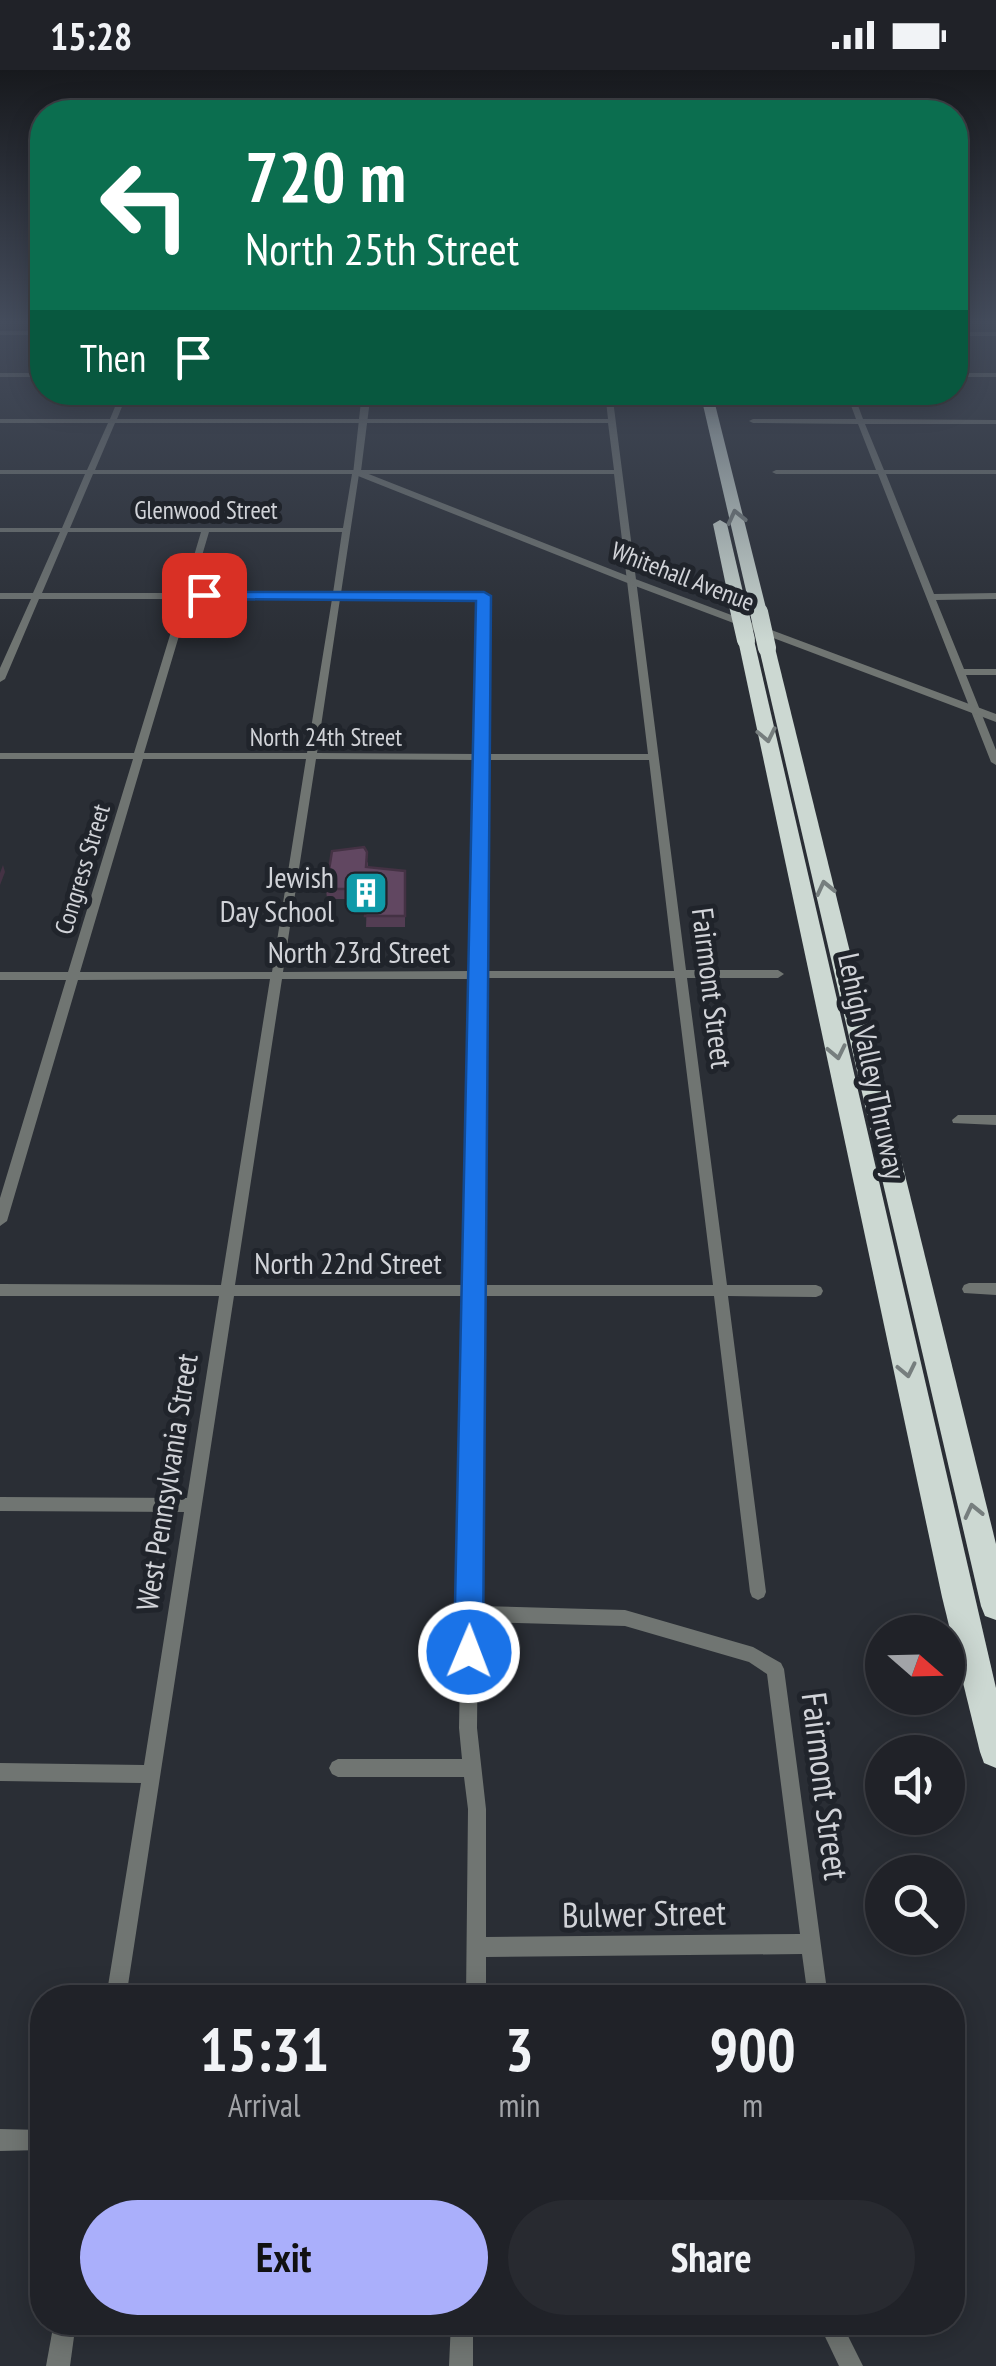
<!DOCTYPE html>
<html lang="en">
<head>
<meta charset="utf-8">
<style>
	:root { --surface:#202228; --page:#282a30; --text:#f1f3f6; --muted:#a2a4a8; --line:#3d3f45; --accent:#aaaffb }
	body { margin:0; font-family:"PT Sans Narrow",sans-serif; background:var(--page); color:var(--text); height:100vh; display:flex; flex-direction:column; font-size:38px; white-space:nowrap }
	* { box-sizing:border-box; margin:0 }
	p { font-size:32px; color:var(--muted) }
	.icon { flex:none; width:55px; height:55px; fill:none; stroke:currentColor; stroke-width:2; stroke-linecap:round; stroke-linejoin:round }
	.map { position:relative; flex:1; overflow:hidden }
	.side { position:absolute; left:30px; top:1915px; width:935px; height:350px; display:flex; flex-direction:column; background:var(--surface); border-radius:40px; box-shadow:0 5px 25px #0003,0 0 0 2px var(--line) }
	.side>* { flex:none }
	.top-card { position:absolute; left:30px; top:30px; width:938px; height:305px; border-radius:40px; box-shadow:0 5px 25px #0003,0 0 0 2px var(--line); background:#0b6e4f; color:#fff; overflow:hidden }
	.needle { width:65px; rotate:110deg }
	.controls { position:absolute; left:865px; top:1545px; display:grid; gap:20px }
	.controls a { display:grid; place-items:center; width:100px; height:100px; border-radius:50%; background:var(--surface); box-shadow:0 5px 25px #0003,0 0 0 2px var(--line); font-size:50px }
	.pin { position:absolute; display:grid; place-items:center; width:85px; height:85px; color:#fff; margin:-42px; border-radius:20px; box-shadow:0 5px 15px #0006 }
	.me { position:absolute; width:110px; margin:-55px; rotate:1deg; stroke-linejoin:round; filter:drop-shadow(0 0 8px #0008) }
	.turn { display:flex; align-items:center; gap:35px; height:210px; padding:0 50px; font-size:45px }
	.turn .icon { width:130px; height:130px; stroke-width:2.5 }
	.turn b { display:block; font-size:70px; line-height:85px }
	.then { display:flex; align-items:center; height:95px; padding:0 50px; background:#0003; gap:20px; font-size:38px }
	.eta { display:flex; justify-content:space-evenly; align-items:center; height:170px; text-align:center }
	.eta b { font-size:60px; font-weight:600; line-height:70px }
	.action { display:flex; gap:20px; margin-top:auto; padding:20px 50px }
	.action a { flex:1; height:115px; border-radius:60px; background:var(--accent); color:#111; font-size:40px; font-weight:600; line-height:115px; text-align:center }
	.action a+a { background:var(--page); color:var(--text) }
	.status { display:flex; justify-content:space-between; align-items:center; height:70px; padding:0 50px; background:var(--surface); direction:ltr }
	.status svg { height:28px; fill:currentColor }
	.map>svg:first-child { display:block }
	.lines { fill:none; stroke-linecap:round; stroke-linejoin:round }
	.minor { fill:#707572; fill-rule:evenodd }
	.tertiary { fill:#707572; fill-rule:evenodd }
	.motorway { fill:#ccd8d2; fill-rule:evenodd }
	.motorway-bridge { stroke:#ccd8d2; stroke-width:18 }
	.wall { fill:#533d53 }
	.shaded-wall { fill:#443244 }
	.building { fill:#614761; stroke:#443244; stroke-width:2.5 }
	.oneway { stroke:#767e7e }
	.route { fill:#1a73e8; stroke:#114b97; stroke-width:2.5 }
	.labels { text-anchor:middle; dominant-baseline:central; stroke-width:10; stroke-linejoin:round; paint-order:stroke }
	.far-street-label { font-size:25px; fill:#d1d3d8; stroke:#20242b }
	.poi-label { font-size:30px; fill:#d1d3d8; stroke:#20242b; text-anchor:end }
	.street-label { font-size:30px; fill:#d1d3d8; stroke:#20242b }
	.near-street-label { font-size:35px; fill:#d1d3d8; stroke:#20242b }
</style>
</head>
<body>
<div class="status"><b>15:28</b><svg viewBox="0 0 49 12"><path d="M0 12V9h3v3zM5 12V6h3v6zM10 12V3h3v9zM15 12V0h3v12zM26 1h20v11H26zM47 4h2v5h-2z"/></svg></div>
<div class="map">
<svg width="996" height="2296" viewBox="0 0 996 2296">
	<rect width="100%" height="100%" fill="#2a2e35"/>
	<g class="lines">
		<g class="minor">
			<rect x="0" y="261" width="42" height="4"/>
			<rect x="955" y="262" width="41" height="4"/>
			<rect x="0" y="303" width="42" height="4"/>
			<rect x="955" y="303" width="41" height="4"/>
			<path d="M121,322h7l-11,27h491l-3,-27h7l74,578h92l6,4 -6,4h-91l40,307h89l5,2 2,4 -2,4 -5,2 -88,-1 38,296 -2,5 -6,3 -6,-3 -2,-5 -36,-296h-233l-3,310 147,4 128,37 28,16 3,6 44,329h-20l-6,-44 -316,3v41h-20l2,-189 -4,-32h-126l-6,-3 -3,-6 3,-6 6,-3h124l-3,-31 8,-432h-233l-108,702h-20l35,-215 -141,-2v-18l144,2 40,-253 -184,-1v-14l187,1 32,-202h-219v-12l221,1 49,-306 -192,1 -71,241 -7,5v-28l66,-218h-66v-8h68l65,-213h-133v-6h134l47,-154h-142l-34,80 -5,3v-14l31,-69h-31v-6h33l27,-61h-60v-4h62l23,-54h-85v-4h87l21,-47h-108v-4h110zM115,353h493l6,47h-519zM93,404h259l-9,54h-273zM359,404h255l34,280h-161l1,-158 -4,-3h-143zM68,462h133l-18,61h-141zM209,462h133l-9,61h-142zM190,529h142l-25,154h-163zM340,529h140l-3,155 -160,-1zM143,689h163l-34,213h-192zM316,689l161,1 -4,211 -190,1zM487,690h162l25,211h-189zM484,908h191l38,307h-232zM282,909h191l-6,306h-232zM478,1552l147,4 124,36 18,12 33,260 -314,3v-128l-9,-81z"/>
			<polygon points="846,322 853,322 863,349 996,350 996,354 865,354 884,400 996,400 996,404 886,404 934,524 996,523 996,529 936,530 964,599 996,599 996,605 966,605 996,680 996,695 991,692 878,404 776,404 772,402 776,400 876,400 858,354 753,353 749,351 753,349 856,349"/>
			<polygon points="958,1045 996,1045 996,1055 953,1053 952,1050"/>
			<polygon points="969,1213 996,1213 996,1225 964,1223 962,1219 964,1215"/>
			<polygon points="0,2059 42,2060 42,2080 0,2081"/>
			<polygon points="54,2252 76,2252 70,2296 46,2296"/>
			<polygon points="451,2252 657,2252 654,2260 646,2263 473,2264 473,2296 449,2296"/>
			<polygon points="818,2252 841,2252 863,2296 839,2296"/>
		</g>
		<polygon class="tertiary" points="362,322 371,322 361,401 638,510 996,644 996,652 630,514 353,404"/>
		<g class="motorway">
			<polygon points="700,322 712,322 767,542 765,545 751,542"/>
			<polygon points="720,450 727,454 746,535 738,540 730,535 713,454"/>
			<polygon points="746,565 754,570 996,1618 996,1698 984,1693 980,1682 942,1527 738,570"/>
			<polygon points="767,573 775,578 996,1474 996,1550 985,1546 981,1536 759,578"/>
		</g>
		<g class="motorway-bridge">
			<polyline points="738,535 746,570"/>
			<polyline points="759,542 767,578"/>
		</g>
	</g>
	<polygon class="wall" points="368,792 368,797 405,801 405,857 366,857 367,829 327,829 326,819"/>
	<polygon class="shaded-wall" points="3,795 5,802 0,815 0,803"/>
	<polygon class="building" points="364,777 367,782 366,797 405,801 405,846 365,846 368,819 326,819 332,781"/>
	<defs><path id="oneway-chevron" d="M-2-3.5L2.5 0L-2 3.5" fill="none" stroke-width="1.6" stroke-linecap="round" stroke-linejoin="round" transform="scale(2.5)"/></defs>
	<g class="oneway">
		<use href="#oneway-chevron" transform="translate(736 447) rotate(-103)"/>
		<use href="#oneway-chevron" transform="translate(767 665) rotate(78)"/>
		<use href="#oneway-chevron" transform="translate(825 818) rotate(-103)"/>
		<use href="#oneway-chevron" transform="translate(837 982) rotate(78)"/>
		<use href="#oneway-chevron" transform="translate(907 1300) rotate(78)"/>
		<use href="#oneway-chevron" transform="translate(973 1441) rotate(-103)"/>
	</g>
	<linearGradient id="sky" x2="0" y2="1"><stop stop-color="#17191d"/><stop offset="0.44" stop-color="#444c5c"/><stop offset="1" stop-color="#444c5c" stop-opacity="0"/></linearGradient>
	<rect width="996" height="572" fill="url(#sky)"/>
	<polygon class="route" points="199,522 484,522 491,526 483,1582 479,1591 469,1595 459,1591 454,1582 476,531 204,529 199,528"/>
	<defs>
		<symbol id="building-square" viewBox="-11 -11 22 22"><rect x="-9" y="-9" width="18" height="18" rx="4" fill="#0f9aa8" stroke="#20242b"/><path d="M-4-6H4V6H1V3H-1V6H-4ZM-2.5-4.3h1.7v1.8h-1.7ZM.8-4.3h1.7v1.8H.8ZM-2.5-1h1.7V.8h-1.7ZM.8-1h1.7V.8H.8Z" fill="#fff"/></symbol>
	</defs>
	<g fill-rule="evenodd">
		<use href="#building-square" x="341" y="798" width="50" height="50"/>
	</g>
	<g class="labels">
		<g class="far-street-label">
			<text x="206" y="440">Glenwood Street</text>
			<text transform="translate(683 506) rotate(21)">Whitehall Avenue</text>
			<text x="326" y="667">North 24th Street</text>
			<text transform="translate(82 799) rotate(-73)">Congress Street</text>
		</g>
		<g class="poi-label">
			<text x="334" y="806">Jewish<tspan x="334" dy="34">Day School</tspan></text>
		</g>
		<g class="street-label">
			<text x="359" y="881">North 23rd Street</text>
			<text transform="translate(713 918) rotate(83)">Fairmont Street</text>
			<text transform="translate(873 996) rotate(78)">Lehigh Valley Thruway</text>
			<text x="348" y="1192">North 22nd Street</text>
			<text transform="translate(166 1412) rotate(-81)">West Pennsylvania Street</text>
		</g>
		<g class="near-street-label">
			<text transform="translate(826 1716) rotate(83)">Fairmont Street</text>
			<text transform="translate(644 1843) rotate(-1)">Bulwer Street</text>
		</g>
	</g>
</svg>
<div class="controls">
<a><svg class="needle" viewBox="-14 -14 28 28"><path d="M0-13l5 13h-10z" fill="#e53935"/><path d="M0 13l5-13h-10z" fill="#a2a4a8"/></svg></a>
<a><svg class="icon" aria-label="sound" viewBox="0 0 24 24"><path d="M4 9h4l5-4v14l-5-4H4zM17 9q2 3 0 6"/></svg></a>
<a><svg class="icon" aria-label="search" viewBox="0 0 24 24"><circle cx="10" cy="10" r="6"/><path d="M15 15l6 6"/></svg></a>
</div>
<div class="pin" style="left:204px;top:525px;background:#d93025"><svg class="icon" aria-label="arrive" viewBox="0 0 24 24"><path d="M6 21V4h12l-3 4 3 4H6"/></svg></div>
<svg class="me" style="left:469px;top:1582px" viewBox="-20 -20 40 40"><circle r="17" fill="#1a73e8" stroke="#fff" stroke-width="3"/><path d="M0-11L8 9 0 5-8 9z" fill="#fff"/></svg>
<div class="top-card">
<div class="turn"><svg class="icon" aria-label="left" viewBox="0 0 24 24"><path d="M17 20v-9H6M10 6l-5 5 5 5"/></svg><div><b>720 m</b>North 25th Street</div></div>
<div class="then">Then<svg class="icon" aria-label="arrive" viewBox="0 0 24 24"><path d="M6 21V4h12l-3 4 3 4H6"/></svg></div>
</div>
<section class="side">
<div class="eta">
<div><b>15:31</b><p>Arrival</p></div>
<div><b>3</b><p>min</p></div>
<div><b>900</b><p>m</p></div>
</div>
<div class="action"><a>Exit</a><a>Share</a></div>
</section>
</div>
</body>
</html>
